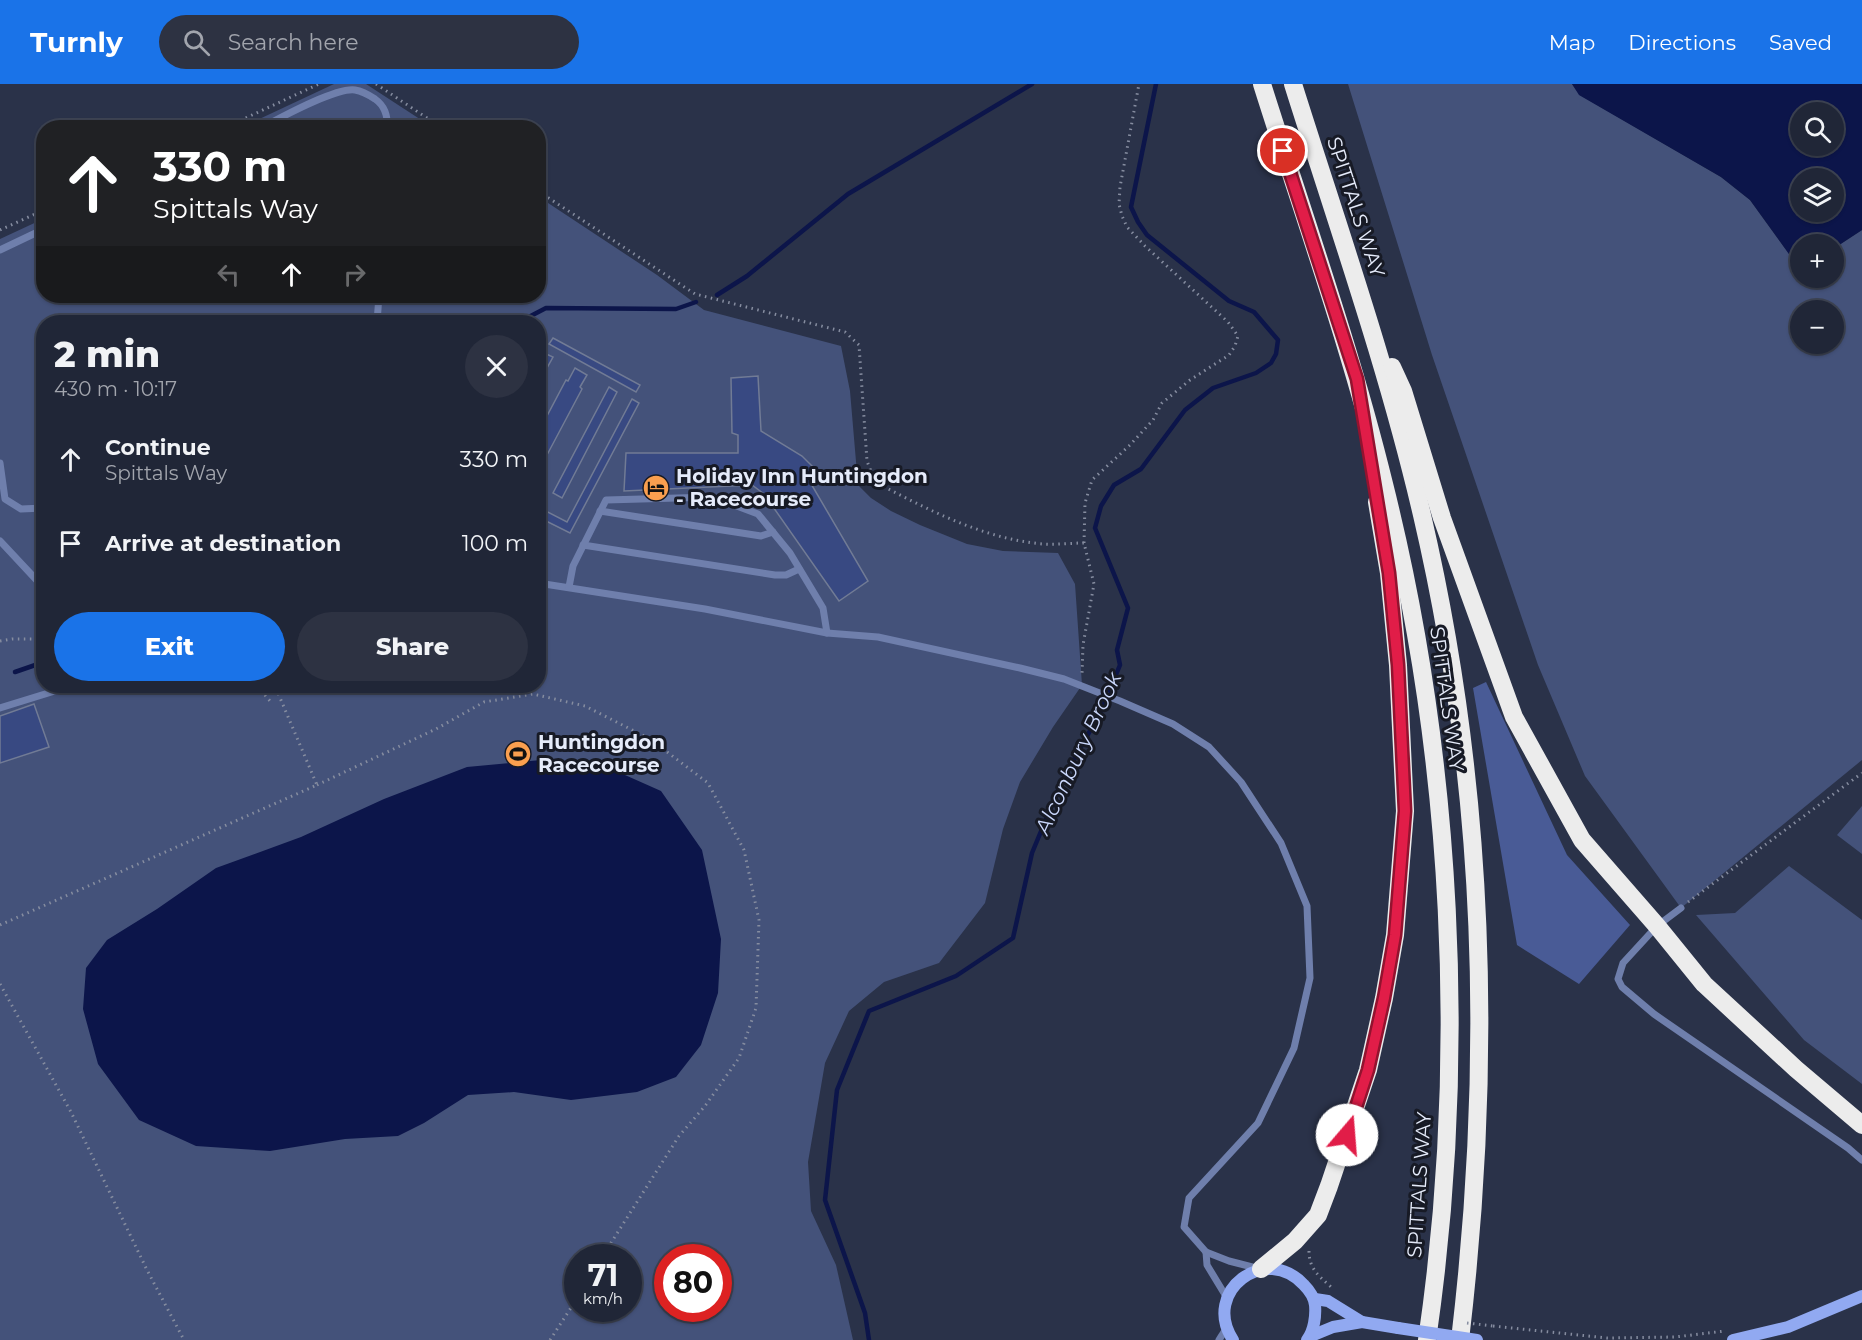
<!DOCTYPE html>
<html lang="en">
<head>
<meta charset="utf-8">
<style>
	:root { --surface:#202637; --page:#2d3242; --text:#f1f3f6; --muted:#a2a5ad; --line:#3d4352; --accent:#1a73e8 }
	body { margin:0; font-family:Montserrat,sans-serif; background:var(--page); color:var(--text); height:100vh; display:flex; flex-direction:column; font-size:22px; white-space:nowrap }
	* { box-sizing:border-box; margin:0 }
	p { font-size:20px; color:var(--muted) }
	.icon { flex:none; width:33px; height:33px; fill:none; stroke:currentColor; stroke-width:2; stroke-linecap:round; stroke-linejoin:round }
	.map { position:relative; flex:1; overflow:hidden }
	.drawer { position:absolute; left:36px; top:231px; width:510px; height:378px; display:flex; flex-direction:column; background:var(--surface); border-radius:24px; box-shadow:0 2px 4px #0004,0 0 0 2px var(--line) }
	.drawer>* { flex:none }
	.banner { position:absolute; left:36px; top:36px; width:510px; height:183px; border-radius:24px; box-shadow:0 2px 4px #0004,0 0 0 2px var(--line); background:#202124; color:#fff; overflow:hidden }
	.tools { position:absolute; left:1790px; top:18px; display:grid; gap:12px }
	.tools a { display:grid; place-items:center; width:54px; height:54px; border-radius:50%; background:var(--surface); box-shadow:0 2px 4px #0004,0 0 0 2px var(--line); font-size:30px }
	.speed { position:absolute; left:564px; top:1160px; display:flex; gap:12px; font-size:30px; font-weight:700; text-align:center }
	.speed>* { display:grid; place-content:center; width:78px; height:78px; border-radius:50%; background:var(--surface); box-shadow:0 2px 4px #0004,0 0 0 2px var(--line); line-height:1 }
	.speed small { font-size:15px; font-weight:400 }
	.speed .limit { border:9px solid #d22; background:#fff; color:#111 }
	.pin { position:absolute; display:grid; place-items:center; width:51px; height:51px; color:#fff; margin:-26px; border:3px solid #fff; border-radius:50%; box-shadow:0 2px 6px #0007 }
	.me { position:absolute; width:66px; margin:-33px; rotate:18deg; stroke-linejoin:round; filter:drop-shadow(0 0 4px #0008) }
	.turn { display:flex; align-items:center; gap:21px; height:126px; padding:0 18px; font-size:27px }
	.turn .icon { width:78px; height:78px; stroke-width:2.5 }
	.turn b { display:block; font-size:42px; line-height:51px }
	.lanes { display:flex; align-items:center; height:57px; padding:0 18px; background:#0003; justify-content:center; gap:30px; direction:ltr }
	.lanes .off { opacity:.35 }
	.round { display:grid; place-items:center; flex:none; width:63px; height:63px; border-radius:32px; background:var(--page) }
	.headline { display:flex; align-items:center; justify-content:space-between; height:102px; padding:0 18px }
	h1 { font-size:36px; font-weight:800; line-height:45px }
	.action { display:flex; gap:12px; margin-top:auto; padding:12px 18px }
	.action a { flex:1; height:69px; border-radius:36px; background:var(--accent); color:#fff; font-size:24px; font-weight:800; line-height:69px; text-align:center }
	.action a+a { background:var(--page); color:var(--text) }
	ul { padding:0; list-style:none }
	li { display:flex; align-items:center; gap:18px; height:84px; padding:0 18px }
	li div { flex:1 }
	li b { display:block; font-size:22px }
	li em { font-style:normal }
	header { display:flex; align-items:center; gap:36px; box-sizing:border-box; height:84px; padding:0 30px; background:var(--accent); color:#fff }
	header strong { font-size:28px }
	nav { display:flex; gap:33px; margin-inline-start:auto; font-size:21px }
	.search { width:420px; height:54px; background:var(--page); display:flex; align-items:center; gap:15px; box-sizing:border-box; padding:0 21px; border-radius:33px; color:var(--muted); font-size:22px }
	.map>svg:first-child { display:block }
	.green { fill:#44527a; fill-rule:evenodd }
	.forest { fill:#495b96 }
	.water { fill:#0c154a; fill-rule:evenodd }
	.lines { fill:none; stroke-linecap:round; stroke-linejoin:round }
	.stream { stroke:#0c154a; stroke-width:4.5 }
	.building { fill:#384982; stroke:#717b95; stroke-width:1.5 }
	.path { stroke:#868da0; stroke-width:3; stroke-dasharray:1.5 4.5; stroke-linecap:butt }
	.lane { stroke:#6f7fac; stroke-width:7 }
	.secondary { stroke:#91a9f1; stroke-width:12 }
	.highway { stroke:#ececec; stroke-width:18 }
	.path-bridge { stroke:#868da0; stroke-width:3; stroke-dasharray:1.5 4.5; stroke-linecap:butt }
	.secondary-bridge { stroke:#91a9f1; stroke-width:12 }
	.route-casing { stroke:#92132f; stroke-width:15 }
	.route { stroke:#e11d48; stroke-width:10 }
	.labels { text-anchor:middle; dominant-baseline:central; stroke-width:6; stroke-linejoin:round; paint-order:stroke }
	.street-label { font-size:20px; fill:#e5ebfa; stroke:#171a25 }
	.poi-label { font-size:20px; font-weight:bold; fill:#e5ebfa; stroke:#171a25; text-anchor:start }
	.water-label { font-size:21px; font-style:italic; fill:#cad7fb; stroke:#171a25 }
</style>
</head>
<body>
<header>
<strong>Turnly</strong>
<div class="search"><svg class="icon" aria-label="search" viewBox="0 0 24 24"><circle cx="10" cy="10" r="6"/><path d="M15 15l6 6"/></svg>Search here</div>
<nav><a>Map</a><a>Directions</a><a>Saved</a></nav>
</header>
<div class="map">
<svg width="1862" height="1256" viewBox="0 0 1862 1256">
	<rect width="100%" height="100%" fill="#2a3249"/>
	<g class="green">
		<polygon points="334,0 366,0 432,43 240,44"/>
		<path d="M1348,0h224l8,11 141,82 29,23 39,54 11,5v19h33v-29l29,-19v530l-181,148 -96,-132 -47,-111 -106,-310zM1800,226h33v34h-33z"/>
		<path d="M539,113l118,78 47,35 137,36 9,45 8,94 13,13 20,13 29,14 47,19 36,7 55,2 17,31 7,101 -29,42 -33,55 -17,47 -18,74 -46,60 -55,19 -35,29 -24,52 -17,99 3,49 25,54 17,75h-853v-1101l43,-20 1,77h494zM44,238h494v364h-494zM578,1173h50v51h-50zM668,1173h50v51h-50z"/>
		<polygon points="1862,722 1862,770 1837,751"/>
		<polygon points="1789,782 1862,836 1862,1000 1804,956 1696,831 1735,829"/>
	</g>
	<polygon class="forest" points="1486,598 1567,771 1630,841 1579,900 1517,861 1473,604"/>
	<g class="water">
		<path d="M1572,0h290v146l-29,19v-5h-33v15l-11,-5 -39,-54 -29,-23 -142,-82zM1800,28h33v34h-33zM1800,94h33v34h-33z"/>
		<polygon points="541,676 607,683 661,707 702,766 721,855 718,909 701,961 676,993 637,1008 571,1016 514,1008 468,1011 424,1039 398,1052 345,1055 270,1067 196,1062 139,1036 98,980 83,925 86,884 107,856 157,825 216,784 301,753 384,715 467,683"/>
	</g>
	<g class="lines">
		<g class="stream">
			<polyline points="717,211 747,192 848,110 1032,0"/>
			<polyline points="522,238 523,236 546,224 676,225 696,218"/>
			<polyline points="15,588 44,578"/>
			<polyline points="869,1256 865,1229 825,1116 837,1006 869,927 956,892 1013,854 1032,769 1061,699 1101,627 1120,581 1117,566 1128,524 1095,444 1101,422 1114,401 1141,385 1185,326 1213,304 1256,289 1271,279 1276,270 1278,256 1254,228 1229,217 1147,151 1138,138 1131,123 1156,0"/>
		</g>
	</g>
	<g class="building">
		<polygon points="553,254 640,301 636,308 549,260"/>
		<polygon points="544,269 553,273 538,300 538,279"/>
		<polygon points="575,284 587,291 580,303 582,305 539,386 538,349 566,296 568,297"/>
		<polygon points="758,292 761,347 802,372 819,389 810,398 868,497 839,517 764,410 752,401 624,407 626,369 738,369 738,351 732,349 731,294"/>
		<polygon points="609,303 617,308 562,414 553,409"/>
		<polygon points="632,315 639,319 570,449 538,433 538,423 567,438"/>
		<polygon points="34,620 49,663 0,679 0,632"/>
	</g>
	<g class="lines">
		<g class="path">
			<polyline points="376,0 442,44"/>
			<polyline points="224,44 319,0"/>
			<path d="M538,107l157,103 150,38 14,13 8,116 8,21c52,27 108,57 168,62 13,1 28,-1 41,-1l10,41 -11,61 -1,29"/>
			<polyline points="0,146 44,126"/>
			<polyline points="1084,459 1085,419 1092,396 1130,361 1153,336 1162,319 1190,296 1229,271 1235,262 1238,252 1228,238 1145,162 1127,143 1122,132 1119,120 1120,103 1139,0"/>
			<polyline points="0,557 12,555 44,555"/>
			<polyline points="257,602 270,617"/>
			<polyline points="317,701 436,645 484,618 533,610 585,622 650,655 708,699 744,766 759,836 756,924 739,974 705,1022 679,1052 602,1173"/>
			<polyline points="1688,818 1862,689"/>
			<polyline points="0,841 317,701 275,602"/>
			<polyline points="0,900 71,1028 147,1186 184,1256"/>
			<path d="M1309,1167c0,18 10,25 22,36"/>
			<polyline points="1493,1242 1607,1254 1675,1253 1725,1247"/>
			<polyline points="550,1256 578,1213"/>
		</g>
		<g class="lane">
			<path d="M261,44c19,-10 75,-41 94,-38 7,1 14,5 20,9 10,7 13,17 12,29"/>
			<polyline points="0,166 44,145"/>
			<polyline points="377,238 379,212"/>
			<polyline points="0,379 5,415 21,425 44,424"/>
			<polyline points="600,427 761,452 773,448"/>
			<polyline points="0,457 44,504"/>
			<polyline points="583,461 775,491 786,491 799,485"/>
			<polyline points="538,499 705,525 827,549 878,553 1020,584 1064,595 1120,617 1173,640 1209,663 1241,698 1281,759 1307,822 1310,894 1294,964 1258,1039 1189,1114 1184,1143 1206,1168 1207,1181 1227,1214"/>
			<polyline points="569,503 573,482 606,416 713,413 758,430 790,469 823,524 827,549"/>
			<polyline points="0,624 71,602"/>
			<polyline points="1681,824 1657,842 1623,879 1618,895 1622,903 1654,930 1848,1064 1862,1076"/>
			<polyline points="1206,1168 1229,1177 1260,1185"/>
			<polyline points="1219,1256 1226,1245"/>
		</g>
		<g class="secondary">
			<polyline points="1315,1215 1328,1217 1362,1238"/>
			<polyline points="1311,1252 1333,1243 1362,1238 1398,1244"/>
			<path d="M1233,1256c-32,-49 33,-97 71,-55 6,6 10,12 11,20 1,11 -1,26 -8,35"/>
			<polyline points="1733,1256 1788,1243 1862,1212"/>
		</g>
		<g class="highway">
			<path d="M1262,0c42,133 89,265 122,400 69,275 84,575 43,856"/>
			<path d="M1293,0c45,143 95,285 129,431 64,274 71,547 38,825"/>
			<polyline points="1392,283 1403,307 1442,434 1514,633 1582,756 1657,842 1704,900 1796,985 1862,1041"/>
			<polyline points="1261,1185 1295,1157 1318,1131 1329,1102 1368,986 1384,914 1395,851 1405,727 1398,581 1389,489 1377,418"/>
		</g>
		<polyline class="path-bridge" points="1467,1239 1493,1242"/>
		<polyline class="secondary-bridge" points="1398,1244 1477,1256"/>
	</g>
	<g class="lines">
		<defs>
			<polyline id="route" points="1283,67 1357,295 1389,489 1398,581 1405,727 1395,851 1384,914 1368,986 1347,1051"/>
		</defs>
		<use href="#route" class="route-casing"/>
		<use href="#route" class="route"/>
	</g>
	<defs>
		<symbol id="hotel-disc" viewBox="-11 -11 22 22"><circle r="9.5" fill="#fa9f4f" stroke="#171a25"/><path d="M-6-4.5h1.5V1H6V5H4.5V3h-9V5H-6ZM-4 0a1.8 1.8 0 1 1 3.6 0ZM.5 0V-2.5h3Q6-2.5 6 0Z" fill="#111"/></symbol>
		<symbol id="stadium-disc" viewBox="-11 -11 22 22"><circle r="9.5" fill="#fa9f4f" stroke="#171a25"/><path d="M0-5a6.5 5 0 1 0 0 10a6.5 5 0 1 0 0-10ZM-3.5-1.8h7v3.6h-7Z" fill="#111"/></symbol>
	</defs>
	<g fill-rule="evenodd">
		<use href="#hotel-disc" x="641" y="389" width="30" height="30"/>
		<use href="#stadium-disc" x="503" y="655" width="30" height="30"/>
	</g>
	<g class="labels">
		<g class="street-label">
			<text transform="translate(1356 123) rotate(72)">SPITTALS WAY</text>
			<text transform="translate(1447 615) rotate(82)">SPITTALS WAY</text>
			<text transform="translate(1419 1101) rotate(-86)">SPITTALS WAY</text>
		</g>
		<g class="poi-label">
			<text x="676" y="392">Holiday Inn Huntingdon<tspan x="676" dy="23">- Racecourse</tspan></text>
			<text x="538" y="658">Huntingdon<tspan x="538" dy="23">Racecourse</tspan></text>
		</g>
		<g class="water-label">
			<text transform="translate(1078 669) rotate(-65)">Alconbury Brook</text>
		</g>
	</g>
</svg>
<div class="tools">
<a><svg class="icon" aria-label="search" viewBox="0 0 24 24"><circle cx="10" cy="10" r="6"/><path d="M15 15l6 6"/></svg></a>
<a><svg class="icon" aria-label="layers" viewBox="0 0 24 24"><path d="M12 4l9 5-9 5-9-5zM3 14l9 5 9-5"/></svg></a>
<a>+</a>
<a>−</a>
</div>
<div class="speed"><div>71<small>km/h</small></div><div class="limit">80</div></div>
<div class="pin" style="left:1283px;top:67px;background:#d93025"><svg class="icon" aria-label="arrive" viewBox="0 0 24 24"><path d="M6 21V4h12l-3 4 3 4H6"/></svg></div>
<svg class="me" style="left:1347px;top:1051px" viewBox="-20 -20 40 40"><circle r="19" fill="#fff"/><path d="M0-13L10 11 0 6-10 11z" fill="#e11d48"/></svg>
<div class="banner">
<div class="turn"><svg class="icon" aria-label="ahead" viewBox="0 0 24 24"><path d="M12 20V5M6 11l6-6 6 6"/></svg><div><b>330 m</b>Spittals Way</div></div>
<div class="lanes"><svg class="icon off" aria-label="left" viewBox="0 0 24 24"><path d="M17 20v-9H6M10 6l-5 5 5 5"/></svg><svg class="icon" aria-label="ahead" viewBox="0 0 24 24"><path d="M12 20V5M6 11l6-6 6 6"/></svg><svg class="icon off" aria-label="right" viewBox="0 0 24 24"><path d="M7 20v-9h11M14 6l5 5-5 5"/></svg></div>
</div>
<section class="drawer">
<div class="headline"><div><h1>2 min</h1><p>430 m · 10:17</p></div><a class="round"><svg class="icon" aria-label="close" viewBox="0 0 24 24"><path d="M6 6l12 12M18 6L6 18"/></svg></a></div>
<ul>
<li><svg class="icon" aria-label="ahead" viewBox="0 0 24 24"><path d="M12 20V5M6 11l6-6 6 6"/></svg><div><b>Continue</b><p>Spittals Way</p></div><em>330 m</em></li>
<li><svg class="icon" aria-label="arrive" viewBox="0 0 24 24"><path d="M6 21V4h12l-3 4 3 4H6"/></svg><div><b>Arrive at destination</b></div><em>100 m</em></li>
</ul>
<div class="action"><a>Exit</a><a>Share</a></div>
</section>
</div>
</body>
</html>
